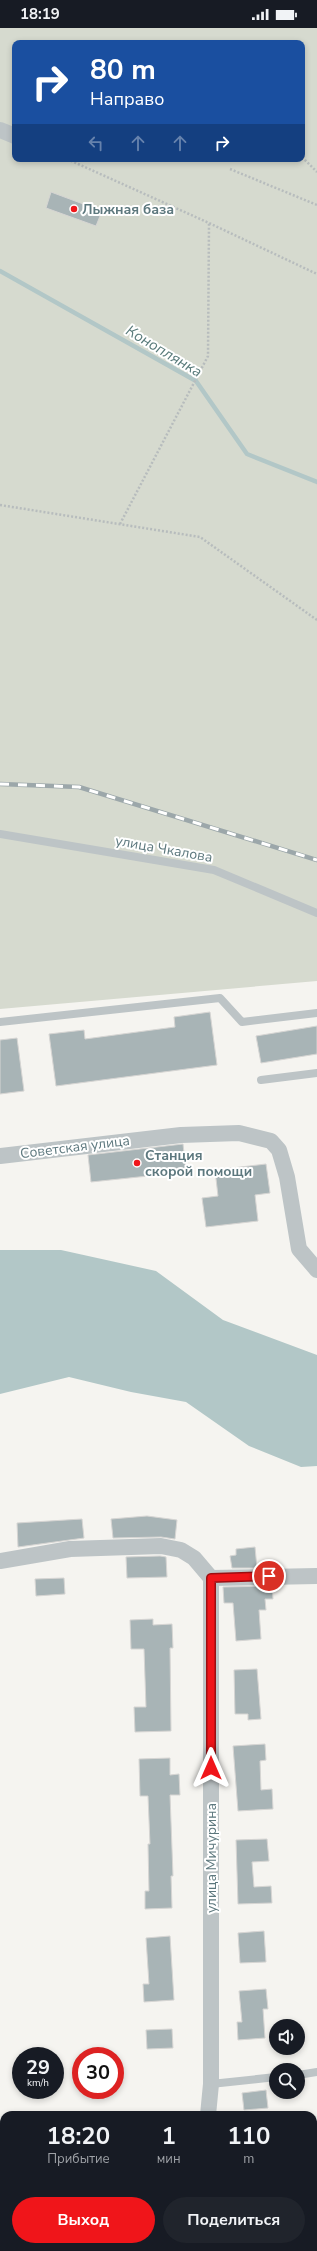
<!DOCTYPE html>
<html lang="ru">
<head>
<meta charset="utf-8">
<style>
	:root { --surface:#171b24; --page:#20242c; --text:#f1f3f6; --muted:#9ea1a6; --accent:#f0151a }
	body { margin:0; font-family:"Nunito Sans",sans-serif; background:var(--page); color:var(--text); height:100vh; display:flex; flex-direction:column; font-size:15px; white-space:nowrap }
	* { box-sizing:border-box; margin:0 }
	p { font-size:13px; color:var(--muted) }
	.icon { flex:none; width:22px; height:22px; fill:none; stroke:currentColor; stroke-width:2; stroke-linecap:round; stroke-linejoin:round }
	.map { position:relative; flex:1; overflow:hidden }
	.details { position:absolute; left:0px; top:2083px; width:317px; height:140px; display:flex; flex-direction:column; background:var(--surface); border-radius:12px 12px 0 0; box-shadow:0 2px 6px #0003 }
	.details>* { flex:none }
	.hud { position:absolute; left:12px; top:12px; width:293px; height:122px; border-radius:8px; box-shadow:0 2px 6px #0003; background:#1a4fa0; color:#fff; overflow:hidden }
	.fabs { position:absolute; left:269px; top:1991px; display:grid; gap:8px }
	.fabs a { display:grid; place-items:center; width:36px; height:36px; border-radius:50%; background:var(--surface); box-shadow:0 2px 6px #0003; font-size:20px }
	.speed { position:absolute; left:12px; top:2019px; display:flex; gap:8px; font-size:20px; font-weight:700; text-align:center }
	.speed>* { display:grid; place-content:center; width:52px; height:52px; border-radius:50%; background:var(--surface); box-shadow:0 2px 6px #0003; line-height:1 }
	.speed small { font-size:10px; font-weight:400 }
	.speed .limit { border:6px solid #d22; background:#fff; color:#111 }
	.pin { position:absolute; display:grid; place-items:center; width:34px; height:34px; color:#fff; margin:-17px; border:2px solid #fff; border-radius:50%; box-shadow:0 1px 4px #0007 }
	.me { position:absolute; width:44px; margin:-22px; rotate:0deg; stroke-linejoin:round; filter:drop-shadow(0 0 3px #0008) }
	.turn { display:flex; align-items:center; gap:14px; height:84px; padding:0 12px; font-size:18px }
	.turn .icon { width:52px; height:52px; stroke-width:2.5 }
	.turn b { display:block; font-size:28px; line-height:34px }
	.lanes { display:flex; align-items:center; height:38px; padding:0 12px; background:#0003; justify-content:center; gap:20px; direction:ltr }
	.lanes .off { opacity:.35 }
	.eta { display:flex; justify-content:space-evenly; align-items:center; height:68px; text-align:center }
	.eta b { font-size:24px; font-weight:700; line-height:28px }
	.action { display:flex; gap:8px; margin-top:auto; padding:8px 12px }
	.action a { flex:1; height:46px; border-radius:24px; background:var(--accent); color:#fff; font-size:16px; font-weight:700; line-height:46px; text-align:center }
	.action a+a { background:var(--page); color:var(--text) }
	.status { display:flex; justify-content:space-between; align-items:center; height:28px; padding:0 20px; background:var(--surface); direction:ltr }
	.status svg { height:11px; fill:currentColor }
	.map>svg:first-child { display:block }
	.green { fill:#d6dacf; fill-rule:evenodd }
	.water { fill:#b2c7c7 }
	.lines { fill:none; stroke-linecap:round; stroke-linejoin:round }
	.stream { stroke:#b2c7c7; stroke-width:4.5 }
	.building { fill:#a8b4b6; stroke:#d6d5d3 }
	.path { stroke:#b7bcbd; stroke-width:2.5; stroke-dasharray:2 2; stroke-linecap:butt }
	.service { stroke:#bdc4c6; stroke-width:8 }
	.minor { stroke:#bdc4c6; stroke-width:16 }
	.rail-casing { stroke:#9ca7aa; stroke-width:4.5 }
	.rail { stroke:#fff; stroke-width:3; stroke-dasharray:9; stroke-linecap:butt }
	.route-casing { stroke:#9c0e11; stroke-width:10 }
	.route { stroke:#f0151a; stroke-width:7 }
	.poi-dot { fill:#f0151a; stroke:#fff; stroke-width:1.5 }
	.labels { text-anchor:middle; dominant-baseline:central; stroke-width:4; stroke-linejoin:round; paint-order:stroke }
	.poi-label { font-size:14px; font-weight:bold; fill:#5d787e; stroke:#fff; text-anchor:start }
	.street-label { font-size:14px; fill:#5d787e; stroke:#fff }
	.water-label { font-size:15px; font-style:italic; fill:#587a7a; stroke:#fff }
</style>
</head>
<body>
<div class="status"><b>18:19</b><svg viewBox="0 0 49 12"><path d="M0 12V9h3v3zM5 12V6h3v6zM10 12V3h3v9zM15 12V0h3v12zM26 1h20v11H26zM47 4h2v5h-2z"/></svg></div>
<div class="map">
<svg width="317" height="2223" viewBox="0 0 317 2223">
	<rect width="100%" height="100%" fill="#f5f4f0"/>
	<path class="green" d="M0,0h317v953l-317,28zM15,15h287v116h-287z"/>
	<polygon class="water" points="0,1222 61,1222 156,1243 223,1292 317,1327 317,1438 301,1439 249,1418 186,1374 131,1364 69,1349 0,1366"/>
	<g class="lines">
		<polyline class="stream" points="0,243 196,353 247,426 317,454"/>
	</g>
	<g class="building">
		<polygon points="51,164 102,183 96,198 46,180"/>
		<polygon points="210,984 217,1037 56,1058 49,1006 84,1002 85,1011 175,999 174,989"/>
		<polygon points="317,998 317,1026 261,1035 256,1008"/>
		<polygon points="17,1010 24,1063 0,1066 0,1012"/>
		<polygon points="183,1116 186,1144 91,1154 88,1127"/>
		<polygon points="266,1136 270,1165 255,1167 258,1193 206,1199 202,1170 218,1168 215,1142"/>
		<polygon points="147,1488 177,1492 175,1511 161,1509 113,1510 111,1491"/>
		<polygon points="82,1491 84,1510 18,1519 17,1495"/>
		<polygon points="255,1519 257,1540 232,1540 230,1528 236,1527 236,1521"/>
		<polygon points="160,1528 166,1529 167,1549 127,1550 126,1529"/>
		<polygon points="64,1550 65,1566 36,1568 35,1551"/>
		<polygon points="272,1558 273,1571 265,1571 266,1582 259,1582 261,1611 236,1613 233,1575 224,1575 223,1559"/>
		<polygon points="153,1591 153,1597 172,1596 173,1620 170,1620 171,1703 135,1704 134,1679 146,1679 144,1621 131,1621 130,1592"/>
		<polygon points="257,1641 261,1691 248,1692 248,1686 235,1686 234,1642"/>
		<polygon points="265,1716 266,1732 260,1733 261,1762 272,1761 273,1781 238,1783 233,1718"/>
		<polygon points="170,1730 170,1747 179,1746 180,1767 170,1767 173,1848 171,1848 172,1880 145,1881 145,1863 149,1863 148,1816 150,1816 148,1768 140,1768 139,1731"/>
		<polygon points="267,1811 269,1833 252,1834 254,1859 271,1858 272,1875 238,1876 236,1812"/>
		<polygon points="264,1903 266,1934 240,1935 238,1905"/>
		<polygon points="170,1908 174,1972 144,1974 143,1956 149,1956 146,1910"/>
		<polygon points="266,1961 268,1981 263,1981 265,2010 238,2012 237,1994 242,1994 239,1963"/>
		<polygon points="172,2001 173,2020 147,2021 146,2002"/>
		<polygon points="266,2062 268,2080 244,2082 242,2065"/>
	</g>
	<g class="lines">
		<g class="path">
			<polyline points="302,129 317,144"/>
			<polyline points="67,131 209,195 317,246"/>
			<polyline points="230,141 317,177"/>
			<polyline points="0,477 200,509 317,592"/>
			<polyline points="120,496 208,328 209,195"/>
		</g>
		<g class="service">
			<polyline points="0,806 214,842 317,885"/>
			<polyline points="0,994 220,970 242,994 317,985"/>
			<polyline points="261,1052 317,1045"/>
			<polyline points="298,2047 317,2044"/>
			<polyline points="211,2056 276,2049"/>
		</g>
		<g class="minor">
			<polyline points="0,102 15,108"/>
			<polyline points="0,1128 181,1107 239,1105 271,1113 279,1122 287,1149 299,1221 317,1242"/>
			<polyline points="0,1533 70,1521 161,1518 181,1522 194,1530 211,1550 317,1548"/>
			<polyline points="208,2087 211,2056 211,1550"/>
			<polyline points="0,2126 4,2125"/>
			<polyline points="214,2219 214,2223"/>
		</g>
		<defs>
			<polyline id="rail" points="0,756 79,759 317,832"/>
		</defs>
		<use href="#rail" class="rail-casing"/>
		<use href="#rail" class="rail"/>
	</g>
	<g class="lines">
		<defs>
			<polyline id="route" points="211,1740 211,1550 269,1548"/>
		</defs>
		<use href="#route" class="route-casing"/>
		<use href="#route" class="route"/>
	</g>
	<g class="poi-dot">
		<circle cx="74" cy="181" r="4"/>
		<circle cx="137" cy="1135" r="4"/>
	</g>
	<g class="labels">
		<g class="poi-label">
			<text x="82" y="181">Лыжная база</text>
			<text x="145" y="1127">Станция<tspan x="145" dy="16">скорой помощи</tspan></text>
		</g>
		<g class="street-label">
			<text transform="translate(164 821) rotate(10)">улица Чкалова</text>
			<text transform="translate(75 1119) rotate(-7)">Советская улица</text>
			<text transform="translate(211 1830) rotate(-90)">улица Мичурина</text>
		</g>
		<g class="water-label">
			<text transform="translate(164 323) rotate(31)">Коноплянка</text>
		</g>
	</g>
</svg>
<div class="fabs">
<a><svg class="icon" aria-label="sound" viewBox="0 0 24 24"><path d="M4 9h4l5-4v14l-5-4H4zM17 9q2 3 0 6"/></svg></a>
<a><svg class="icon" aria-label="search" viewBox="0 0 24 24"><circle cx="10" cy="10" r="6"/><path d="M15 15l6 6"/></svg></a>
</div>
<div class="speed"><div>29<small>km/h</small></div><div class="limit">30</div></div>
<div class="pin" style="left:269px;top:1548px;background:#d93025"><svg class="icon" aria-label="arrive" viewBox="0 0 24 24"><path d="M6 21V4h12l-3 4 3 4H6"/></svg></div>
<svg class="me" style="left:211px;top:1740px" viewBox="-20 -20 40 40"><path d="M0-17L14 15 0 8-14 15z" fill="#f0151a" stroke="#fff" stroke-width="4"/></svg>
<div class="hud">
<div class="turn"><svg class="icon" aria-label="right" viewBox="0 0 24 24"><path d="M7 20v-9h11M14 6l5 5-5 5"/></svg><div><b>80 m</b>Направо</div></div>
<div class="lanes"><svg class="icon off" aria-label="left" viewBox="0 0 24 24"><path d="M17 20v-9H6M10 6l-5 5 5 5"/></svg><svg class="icon off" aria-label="ahead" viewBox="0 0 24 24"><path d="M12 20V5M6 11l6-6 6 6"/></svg><svg class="icon off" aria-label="ahead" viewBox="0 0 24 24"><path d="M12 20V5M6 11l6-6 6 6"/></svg><svg class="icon" aria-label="right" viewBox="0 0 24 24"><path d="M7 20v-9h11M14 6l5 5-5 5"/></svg></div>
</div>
<section class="details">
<div class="eta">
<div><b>18:20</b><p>Прибытие</p></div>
<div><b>1</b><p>мин</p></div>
<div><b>110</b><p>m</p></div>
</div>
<div class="action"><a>Выход</a><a>Поделиться</a></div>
</section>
</div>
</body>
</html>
